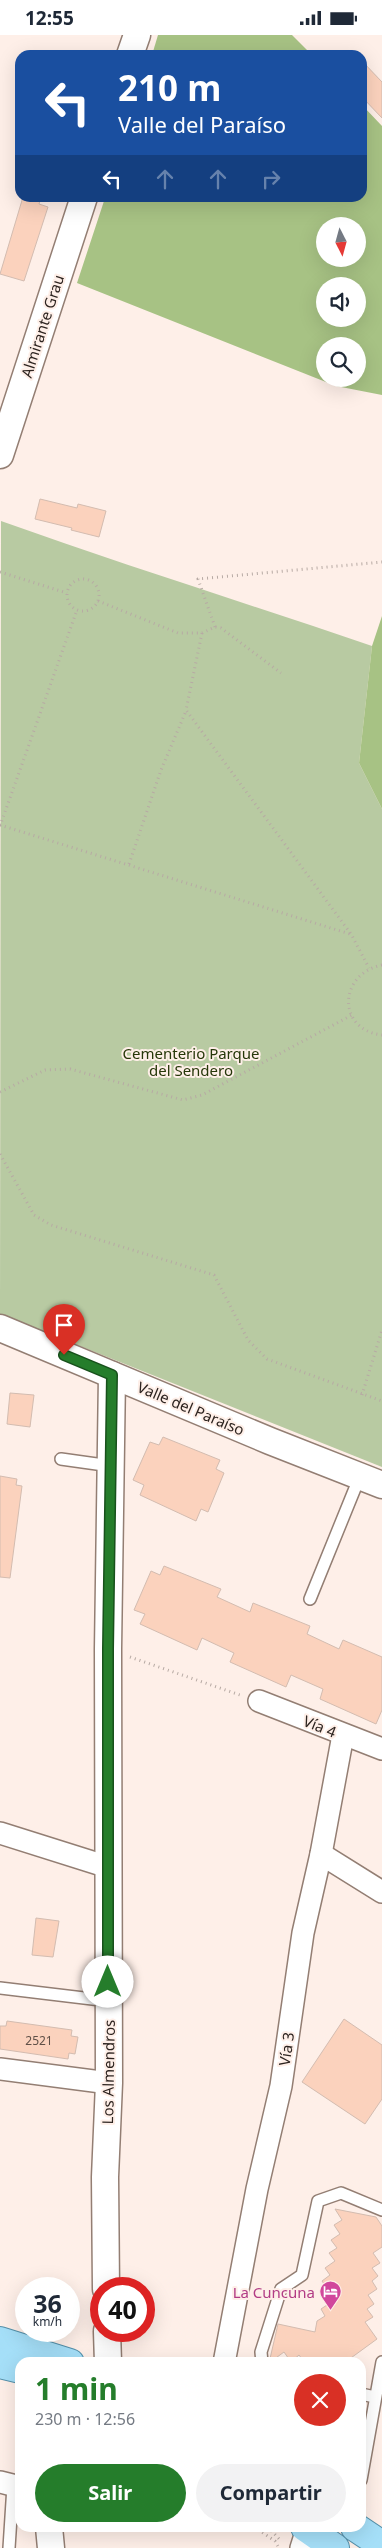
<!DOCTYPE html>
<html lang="es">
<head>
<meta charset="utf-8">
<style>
	:root { --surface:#fff; --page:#f2f2f3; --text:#1f2937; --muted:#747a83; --accent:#257d2b }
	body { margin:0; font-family:"Noto Sans",sans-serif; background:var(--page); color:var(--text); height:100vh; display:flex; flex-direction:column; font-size:19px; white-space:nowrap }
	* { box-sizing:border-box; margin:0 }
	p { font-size:16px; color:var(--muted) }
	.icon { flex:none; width:28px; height:28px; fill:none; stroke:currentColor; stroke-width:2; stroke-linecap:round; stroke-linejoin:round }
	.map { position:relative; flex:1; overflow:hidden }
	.panel { position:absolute; left:15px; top:2322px; width:351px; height:175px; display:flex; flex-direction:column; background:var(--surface); border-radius:15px; box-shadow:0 5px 20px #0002 }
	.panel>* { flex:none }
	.guide { position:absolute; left:15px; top:15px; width:352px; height:152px; border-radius:15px; box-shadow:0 5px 20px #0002; background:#1a4fa0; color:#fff; overflow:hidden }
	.needle { width:32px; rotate:174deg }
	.controls { position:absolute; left:316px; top:182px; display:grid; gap:10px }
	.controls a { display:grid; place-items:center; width:50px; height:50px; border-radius:50%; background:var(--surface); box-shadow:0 5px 20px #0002; font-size:25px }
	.speed { position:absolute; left:15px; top:2242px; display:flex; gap:10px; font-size:25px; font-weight:700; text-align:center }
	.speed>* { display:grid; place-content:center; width:65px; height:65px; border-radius:50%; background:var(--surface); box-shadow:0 5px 20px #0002; line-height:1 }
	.speed small { font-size:12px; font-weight:400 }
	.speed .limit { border:8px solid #d22; background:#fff; color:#111 }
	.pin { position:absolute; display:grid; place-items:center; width:42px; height:42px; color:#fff; margin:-51px -21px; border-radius:50% 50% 50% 0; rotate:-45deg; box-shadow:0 0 5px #0007 }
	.pin .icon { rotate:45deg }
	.me { position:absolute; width:55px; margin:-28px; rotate:0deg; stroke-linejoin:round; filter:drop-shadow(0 0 4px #0008) }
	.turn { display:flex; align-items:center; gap:18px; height:105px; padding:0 20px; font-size:22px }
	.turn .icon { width:65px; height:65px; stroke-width:2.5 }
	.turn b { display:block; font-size:35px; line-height:42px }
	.lanes { display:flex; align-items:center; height:48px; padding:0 20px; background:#0003; justify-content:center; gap:25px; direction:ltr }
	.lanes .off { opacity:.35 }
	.round { display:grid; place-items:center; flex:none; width:52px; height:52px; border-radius:26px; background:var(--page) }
	.summary { display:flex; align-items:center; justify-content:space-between; height:85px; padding:0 20px }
	h1 { font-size:30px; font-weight:700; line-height:38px; color:var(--accent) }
	.button { display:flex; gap:10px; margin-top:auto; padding:10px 20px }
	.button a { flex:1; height:58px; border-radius:30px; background:var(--accent); color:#fff; font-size:20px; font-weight:700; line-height:58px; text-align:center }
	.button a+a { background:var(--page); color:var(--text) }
	.status { display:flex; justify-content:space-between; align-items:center; height:35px; padding:0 25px; background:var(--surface); direction:ltr }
	.status svg { height:14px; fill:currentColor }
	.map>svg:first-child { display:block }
	.green { fill:#b8caa2 }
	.forest { fill:#a7c284; fill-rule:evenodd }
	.building { fill:#fbd2bd; stroke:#d3bcb0 }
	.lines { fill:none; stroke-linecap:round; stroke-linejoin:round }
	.service-casing { stroke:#937e73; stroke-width:14 }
	.minor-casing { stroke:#937e73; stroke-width:24 }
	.tertiary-casing { stroke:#937e73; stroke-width:29 }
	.primary-casing { stroke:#5490aa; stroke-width:30 }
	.path { stroke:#b7aaa4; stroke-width:3; stroke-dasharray:1 4; stroke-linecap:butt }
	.service { stroke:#fff; stroke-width:11 }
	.minor { stroke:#fff; stroke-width:21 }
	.tertiary { stroke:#fff; stroke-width:26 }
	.primary { stroke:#a5dff8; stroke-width:28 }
	.route-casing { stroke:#18511c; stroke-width:12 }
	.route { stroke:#257d2b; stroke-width:9 }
	.labels { text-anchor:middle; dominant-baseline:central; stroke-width:4; stroke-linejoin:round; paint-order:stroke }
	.number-label { font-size:12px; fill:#605047 }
	.street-label { font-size:15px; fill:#2d2420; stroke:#feefe8 }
	.park-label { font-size:15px; fill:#263709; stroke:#feefe8 }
	.hotel-label { font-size:15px; fill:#b23c85; stroke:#feefe8; text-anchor:end }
</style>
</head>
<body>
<div class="status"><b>12:55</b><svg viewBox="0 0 49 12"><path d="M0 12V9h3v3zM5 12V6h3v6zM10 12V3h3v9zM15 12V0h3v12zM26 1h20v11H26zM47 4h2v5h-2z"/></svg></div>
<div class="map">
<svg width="382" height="2513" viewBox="0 0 382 2513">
	<rect width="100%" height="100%" fill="#feefe8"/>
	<path class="green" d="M1,486c123,44 248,83 371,125l-13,117 23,46v658l-382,-153z"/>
	<g class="forest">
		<polygon points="158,0 292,0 312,20 152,20"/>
		<path d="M363,71l19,20v269l-46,-9 -259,-103 28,-85 257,-1zM325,191h33v33h-33zM325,251h33v33h-33zM325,311h33v33h-33z"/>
		<polygon points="382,581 382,774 359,728 372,611"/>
	</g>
	<g class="building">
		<polygon points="362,26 382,47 382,83 362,62"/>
		<polygon points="23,162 41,162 39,169 48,172 24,246 0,239"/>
		<polygon points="40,464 77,473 78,469 106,476 99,502 71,495 72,493 35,484"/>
		<polygon points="10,1358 34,1360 30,1392 7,1389"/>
		<polygon points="163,1402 220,1425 216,1434 224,1438 208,1477 201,1474 196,1486 140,1460 144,1450 133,1445 150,1407 159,1410"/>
		<polygon points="0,1441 17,1444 16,1450 22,1451 10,1543 0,1542"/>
		<polygon points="164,1531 221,1554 217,1562 250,1577 253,1568 310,1591 307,1599 339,1614 343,1605 382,1622 382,1675 376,1689 320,1664 323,1654 291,1640 286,1652 230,1627 234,1618 202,1603 197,1615 140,1589 145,1579 134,1575 151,1536 160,1540"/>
		<polygon points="36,1883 59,1886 53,1922 32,1920"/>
		<polygon points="344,1984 382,2010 382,2064 365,2089 302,2047"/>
		<polygon points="7,1986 72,1995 71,2001 78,2002 75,2019 69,2018 68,2024 0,2014 0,1991 6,1991"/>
		<polygon points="335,2174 376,2182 382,2191 382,2212 373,2218 380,2228 372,2233 378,2241 372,2246 377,2254 368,2260 374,2269 367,2274 373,2282 365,2287 377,2304 344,2328 305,2328 299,2320 291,2327 284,2317 269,2328 278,2289 315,2297 317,2286 325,2281 321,2274 327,2270 321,2261 329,2256 322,2246 330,2240 325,2233 335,2226 329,2218 337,2213 331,2205 340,2199 334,2190 342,2185"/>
	</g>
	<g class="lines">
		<defs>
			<g id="service">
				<polyline points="61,1424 111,1431"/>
				<polyline points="310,1564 360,1441"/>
				<polyline points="0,1953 109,1966"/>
				<polyline points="262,2328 261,2317 281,2254 302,2240 318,2166 341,2158 382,2175"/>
				<polyline points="361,2359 375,2362"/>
				<polyline points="361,2445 382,2327"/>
				<polyline points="9,2513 13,2451"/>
			</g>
			<g id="minor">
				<polyline points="259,1666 382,1714"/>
				<polyline points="0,1798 108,1832"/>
				<polyline points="321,1819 382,1857"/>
				<polyline points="0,2034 109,2048"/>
				<polyline points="224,2328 257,2154 281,2051 303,1898 321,1819 343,1700"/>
				<polyline points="0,2447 20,2452"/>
				<polyline points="301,2513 307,2494 310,2492"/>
			</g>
			<g id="tertiary">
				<polyline points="130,20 137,0"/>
				<polyline points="0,420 84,162"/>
				<polyline points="0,1293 270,1406 382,1450"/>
				<polyline points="106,2254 105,2142 109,2048 108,1614 112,1340"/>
				<polyline points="107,2296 108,2328"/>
				<polyline points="49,2492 51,2513"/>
			</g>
			<g id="primary">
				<polyline points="0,2306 70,2328"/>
				<polyline points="0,2329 20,2334"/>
				<polyline points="305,2492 335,2513"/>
				<polyline points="355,2492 382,2510"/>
			</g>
		</defs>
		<use href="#service" class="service-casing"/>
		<use href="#minor" class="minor-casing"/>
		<use href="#tertiary" class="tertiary-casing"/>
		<use href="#primary" class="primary-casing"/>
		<g class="path">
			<polyline points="0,537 67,558"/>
			<circle cx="83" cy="560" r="16"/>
			<polyline points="98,566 178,598 202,598 215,592 221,593 281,638"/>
			<polyline points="215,592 198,544 382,527"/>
			<polyline points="202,598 186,675 351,899 369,933"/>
			<polyline points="0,790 350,899"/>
			<polyline points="0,791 77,575"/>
			<polyline points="129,829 161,735 186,676"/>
			<path d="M382,930c-44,9 -45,65 0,70"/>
			<polyline points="0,1057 45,1035 70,1034 183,1065 202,1060 352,980"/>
			<polyline points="0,1119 34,1180 51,1190 214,1240 248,1305 267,1324 382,1366"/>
			<polyline points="362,1360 382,1295"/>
			<polyline points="130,1622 240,1660"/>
			<polyline points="254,2492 275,2506 279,2513"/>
			<polyline points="268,2492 281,2506"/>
		</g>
		<use href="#service" class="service"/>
		<use href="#minor" class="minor"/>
		<use href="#tertiary" class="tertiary"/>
		<use href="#primary" class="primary"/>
	</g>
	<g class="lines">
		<defs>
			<polyline id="route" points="64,1320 112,1340 108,1614 108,1947"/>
		</defs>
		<use href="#route" class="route-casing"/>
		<use href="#route" class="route"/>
	</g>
	<defs>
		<symbol id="hotel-pin" viewBox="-11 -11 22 30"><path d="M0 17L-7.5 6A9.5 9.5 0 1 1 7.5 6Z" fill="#d1479c" stroke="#feefe8"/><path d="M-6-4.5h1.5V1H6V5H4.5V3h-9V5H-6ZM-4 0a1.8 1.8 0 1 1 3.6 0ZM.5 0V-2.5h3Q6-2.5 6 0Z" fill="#fff"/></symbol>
	</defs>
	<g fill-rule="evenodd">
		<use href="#hotel-pin" x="318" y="2244" width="25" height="34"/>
	</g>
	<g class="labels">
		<g class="number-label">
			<text x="39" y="2005">2521</text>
		</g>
		<g class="street-label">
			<text transform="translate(42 291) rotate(-72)">Almirante Grau</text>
			<text transform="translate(191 1373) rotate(23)">Valle del Paraíso</text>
			<text transform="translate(320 1691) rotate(22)">Vía 4</text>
			<text transform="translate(286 2014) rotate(-82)">Vía 3</text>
			<text transform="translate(108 2037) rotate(-89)">Los Almendros</text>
		</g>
		<g class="park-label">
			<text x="191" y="1018">Cementerio Parque<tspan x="191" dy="17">del Sendero</tspan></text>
		</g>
		<g class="hotel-label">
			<text x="315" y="2257">La Cuncuna</text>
		</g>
	</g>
</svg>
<div class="controls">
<a><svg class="needle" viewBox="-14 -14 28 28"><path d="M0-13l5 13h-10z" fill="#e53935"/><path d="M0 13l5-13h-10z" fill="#747a83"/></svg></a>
<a><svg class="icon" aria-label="sound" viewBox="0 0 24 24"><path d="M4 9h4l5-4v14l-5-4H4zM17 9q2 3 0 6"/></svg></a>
<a><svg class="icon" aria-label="search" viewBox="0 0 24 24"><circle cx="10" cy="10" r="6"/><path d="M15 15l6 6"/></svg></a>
</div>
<div class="speed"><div>36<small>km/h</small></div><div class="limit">40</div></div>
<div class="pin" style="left:64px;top:1320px;background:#d93025"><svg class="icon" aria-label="arrive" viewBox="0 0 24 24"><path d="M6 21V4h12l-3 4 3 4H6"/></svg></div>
<svg class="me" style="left:108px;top:1947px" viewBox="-20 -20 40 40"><circle r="19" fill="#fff"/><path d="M0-13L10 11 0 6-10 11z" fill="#257d2b"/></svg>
<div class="guide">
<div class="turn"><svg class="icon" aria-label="left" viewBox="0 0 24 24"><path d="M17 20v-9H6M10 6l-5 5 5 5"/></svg><div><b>210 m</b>Valle del Paraíso</div></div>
<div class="lanes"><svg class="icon" aria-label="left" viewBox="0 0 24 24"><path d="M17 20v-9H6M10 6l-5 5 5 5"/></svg><svg class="icon off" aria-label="ahead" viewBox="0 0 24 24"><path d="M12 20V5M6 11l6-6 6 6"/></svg><svg class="icon off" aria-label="ahead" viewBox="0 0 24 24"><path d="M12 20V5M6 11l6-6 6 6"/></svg><svg class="icon off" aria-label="right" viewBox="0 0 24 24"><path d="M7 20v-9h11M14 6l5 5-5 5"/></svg></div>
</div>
<section class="panel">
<div class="summary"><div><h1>1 min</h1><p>230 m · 12:56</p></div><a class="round" style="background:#d93025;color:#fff"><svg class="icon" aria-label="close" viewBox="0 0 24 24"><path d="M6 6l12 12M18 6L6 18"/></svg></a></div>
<div class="button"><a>Salir</a><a>Compartir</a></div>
</section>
</div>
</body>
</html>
